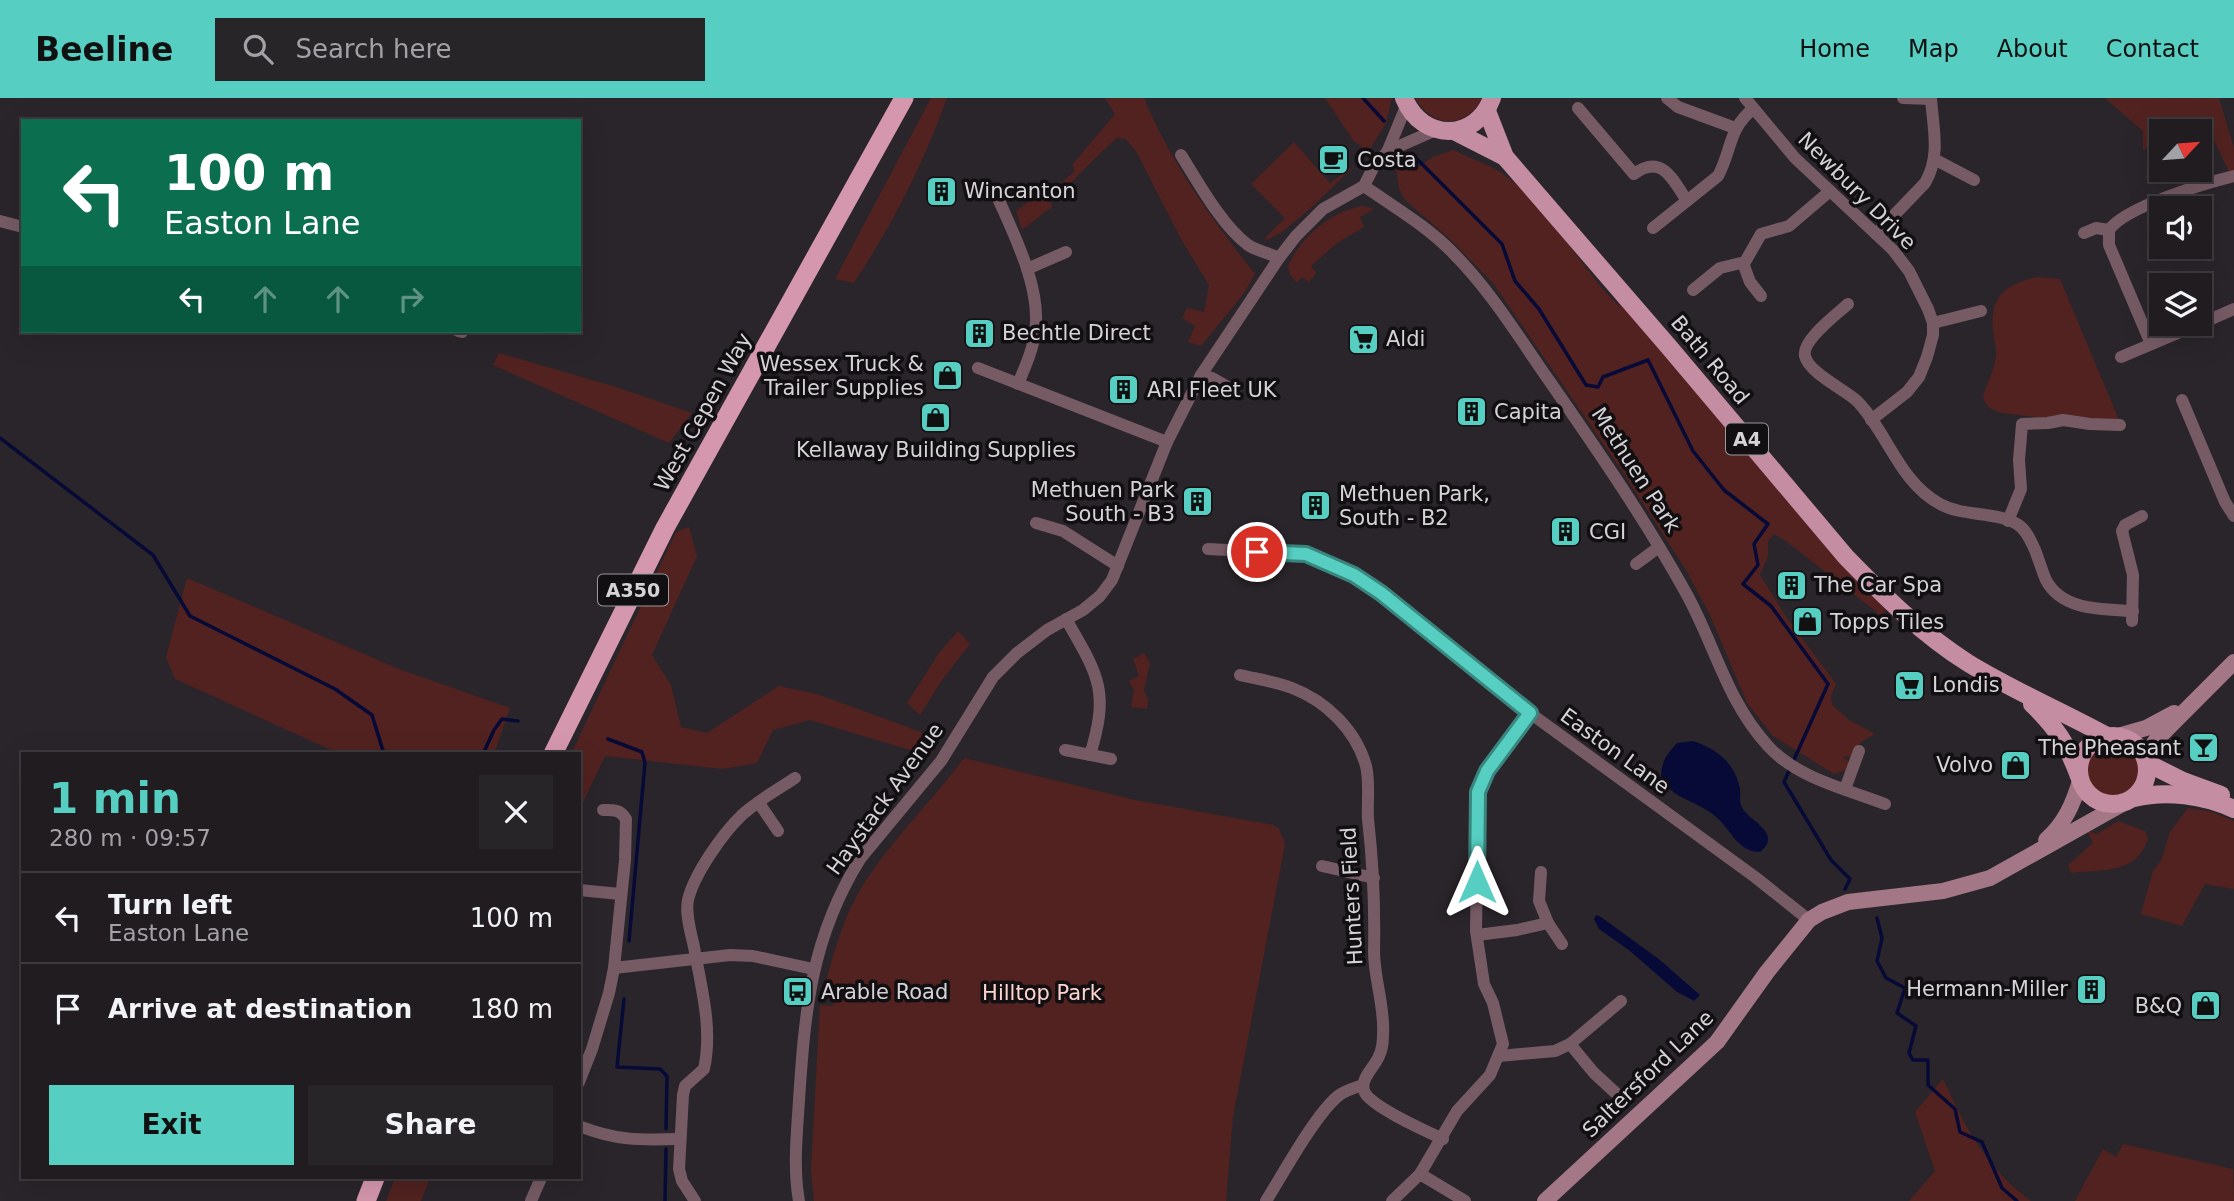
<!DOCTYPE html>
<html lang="en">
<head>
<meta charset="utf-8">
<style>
	:root { --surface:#201c20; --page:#282529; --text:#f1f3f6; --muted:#a2a1a5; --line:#3d3a3e; --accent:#57cec2 }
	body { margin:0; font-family:"DejaVu Sans",sans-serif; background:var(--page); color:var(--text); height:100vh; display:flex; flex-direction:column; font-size:26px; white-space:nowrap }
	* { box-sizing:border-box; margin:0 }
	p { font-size:23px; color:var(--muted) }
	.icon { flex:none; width:38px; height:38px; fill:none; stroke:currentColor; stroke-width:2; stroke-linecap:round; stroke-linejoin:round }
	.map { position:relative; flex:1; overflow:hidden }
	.sheet { position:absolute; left:21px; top:654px; width:560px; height:427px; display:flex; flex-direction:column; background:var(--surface); border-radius:0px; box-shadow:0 7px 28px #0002,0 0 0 2px var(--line) }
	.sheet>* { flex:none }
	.guide { position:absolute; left:21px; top:21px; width:560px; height:214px; border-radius:0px; box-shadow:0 7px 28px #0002,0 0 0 2px var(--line); background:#0b6e4f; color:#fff; overflow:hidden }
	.needle { width:46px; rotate:64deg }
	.controls { position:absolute; left:2149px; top:21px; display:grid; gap:14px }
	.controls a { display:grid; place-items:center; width:63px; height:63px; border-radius:0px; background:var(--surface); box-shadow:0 7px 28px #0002,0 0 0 2px var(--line); font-size:35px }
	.pin { position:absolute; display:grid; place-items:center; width:60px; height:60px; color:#fff; margin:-30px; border:4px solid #fff; border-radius:50%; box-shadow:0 2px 7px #0007 }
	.me { position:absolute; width:77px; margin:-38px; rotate:0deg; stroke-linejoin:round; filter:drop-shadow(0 0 5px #0008) }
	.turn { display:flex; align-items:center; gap:24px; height:147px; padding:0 28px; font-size:32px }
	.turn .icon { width:91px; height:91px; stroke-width:2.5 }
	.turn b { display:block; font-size:49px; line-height:60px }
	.lanes { display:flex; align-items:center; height:66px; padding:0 28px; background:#0003; justify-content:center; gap:35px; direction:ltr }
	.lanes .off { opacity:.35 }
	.round { display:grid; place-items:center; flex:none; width:74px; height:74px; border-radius:0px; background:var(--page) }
	.headline { display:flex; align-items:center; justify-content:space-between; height:119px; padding:0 28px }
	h1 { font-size:42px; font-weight:700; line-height:52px; color:var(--accent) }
	.action { display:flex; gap:14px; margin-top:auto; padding:14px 28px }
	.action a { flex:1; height:80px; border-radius:0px; background:var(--accent); color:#111; font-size:28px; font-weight:700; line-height:80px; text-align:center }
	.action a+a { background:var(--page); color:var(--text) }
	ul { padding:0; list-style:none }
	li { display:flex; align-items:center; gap:21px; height:91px; padding:0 28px; border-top:2px solid var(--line) }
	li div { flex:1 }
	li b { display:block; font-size:26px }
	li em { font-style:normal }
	header { display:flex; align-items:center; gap:42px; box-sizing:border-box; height:98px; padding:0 35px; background:var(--accent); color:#111 }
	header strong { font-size:33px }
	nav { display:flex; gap:38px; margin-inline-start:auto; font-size:24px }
	.search { width:490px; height:63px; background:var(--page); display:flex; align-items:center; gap:18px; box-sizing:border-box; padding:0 24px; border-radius:0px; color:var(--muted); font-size:26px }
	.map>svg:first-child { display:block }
	.green { fill:#512220 }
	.water { fill:#070a37 }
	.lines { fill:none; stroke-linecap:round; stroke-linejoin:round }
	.stream { stroke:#070a37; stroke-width:3.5 }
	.minor { stroke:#765b64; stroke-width:12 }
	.secondary { stroke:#a37786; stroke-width:16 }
	.primary { stroke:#c58da1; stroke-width:18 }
	.trunk { stroke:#d597ad; stroke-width:19 }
	.route-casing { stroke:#39867e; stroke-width:18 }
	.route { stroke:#57cec2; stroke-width:12 }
	.labels { text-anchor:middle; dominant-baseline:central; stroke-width:7; stroke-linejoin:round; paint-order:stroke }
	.shield { fill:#110f11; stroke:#9b989b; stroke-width:2 }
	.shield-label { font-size:19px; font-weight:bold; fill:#d6d3d6 }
	.poi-label { font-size:21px; fill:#d6d3d6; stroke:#110f11; text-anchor:start }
	.street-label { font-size:21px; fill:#d6d3d6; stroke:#110f11 }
	.park-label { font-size:21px; fill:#fdd4d0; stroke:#110f11 }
</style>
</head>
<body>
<header>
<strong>Beeline</strong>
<div class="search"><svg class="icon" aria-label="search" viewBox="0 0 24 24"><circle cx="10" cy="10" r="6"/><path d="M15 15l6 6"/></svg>Search here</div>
<nav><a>Home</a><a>Map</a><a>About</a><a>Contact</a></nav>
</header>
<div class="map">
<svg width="2234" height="1103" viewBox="0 0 2234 1103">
	<rect width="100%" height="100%" fill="#2a252a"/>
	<g class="green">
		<path d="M931,0h16c-23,65 -55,127 -93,185l-19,-4z"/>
		<path d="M1105,0h39c27,65 68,122 111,176l-11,19 -43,53 -13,-4 7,-16 -13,-8 5,-10 17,4 5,-27 -27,-44 -45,-88 -11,-14 -9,-1c-24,20 -43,44 -67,64l3,4 -31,24 -6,-19 23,-17 7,3 29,-26 -3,-6 43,-51z"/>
		<polygon points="1325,0 1392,0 1386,25 1368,54 1353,42"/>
		<path d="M1415,0h67c-16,32 -50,30 -67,0z"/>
		<polygon points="2105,0 2219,0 2234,50 2234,73 2229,74 2206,25 2187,33 2161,33 2161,45 2143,52 2143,33"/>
		<path d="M1294,44l36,41 25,-18c-16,16 -71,72 -89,75l-1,-2 20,-20 -34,-34z"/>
		<path d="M1453,52c19,9 41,16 57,29 46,35 70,91 112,130l-24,-35 288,332 -2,15 -6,1 4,-5 -9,-8 -86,-67 -13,-8 -6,7v15l-8,19 27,43 49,66 -5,12 1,9 17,15 26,14 -13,7 -12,16 -6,-1 -1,2 7,4 -4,8 -12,4 -61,-38 -26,-33 -37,-88 -24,-45 -64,-99 -129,-188 -42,-43 -46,-40 -6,-12 -3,-21 13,-5 8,6 16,-11z"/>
		<path d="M1364,108l10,3 -14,8 4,10 -27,16 -26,23 5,7 -7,9 -7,-5 -5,6 -7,-8 -2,-9c13,-29 44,-56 76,-60z"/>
		<path d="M2036,179l24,2 62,148 -120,-14c-10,-3 -17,-6 -19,-17 4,-13 13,-29 13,-43 0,-7 -2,-15 -3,-22 -3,-35 12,-46 43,-54z"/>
		<polygon points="499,255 616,289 692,315 669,345 493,267"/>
		<polygon points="689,429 697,458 652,557 671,587 681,629 707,635 779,588 817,596 940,641 930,658 810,622 773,632 757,665 723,671 605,658 579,713 579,656 571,656 676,434"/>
		<polygon points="187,480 399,571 510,610 494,656 340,656 175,581 166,559"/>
		<polygon points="958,533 970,546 942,582 920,617 907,605 939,555"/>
		<polygon points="1144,555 1150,565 1144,592 1148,602 1147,611 1131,609 1134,592 1129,583 1139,578 1133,561"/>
		<circle cx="2113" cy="671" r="26"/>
		<path d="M964,660l171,42 138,25 6,4 6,15 -52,273 -7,84h-412l-3,-32 9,-164 13,1 1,-12 -11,-3c10,-34 19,-71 37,-101 29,-48 71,-87 104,-132z"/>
		<polygon points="2188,710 2212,714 2234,723 2234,791 2205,786 2182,828 2141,816 2153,773 2161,763 2170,734"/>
		<path d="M2118,723l27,10 3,7c-11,37 -45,31 -77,35l-3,-8 25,-22 -6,-12 10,3z"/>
		<path d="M1943,981c22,48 44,90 88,122h-122l26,-30 -20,-59z"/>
		<polygon points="2123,1046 2233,1071 2234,1103 2075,1103 2103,1051 2116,1059"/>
		<polygon points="395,1080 430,1080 421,1103 386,1103"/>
	</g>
	<g class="water">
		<path d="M1693,643c24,8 42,22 47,48 1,5 -1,11 1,16 4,15 44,27 19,47 -23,0 -29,-23 -45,-36 -18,-15 -37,-15 -54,-36 0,-17 4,-24 16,-37z"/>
		<polygon points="1596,817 1601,819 1660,862 1700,897 1694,903 1677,894 1630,853 1599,831 1594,821"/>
	</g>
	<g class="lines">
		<g class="stream">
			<polyline points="1363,0 1384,23"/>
			<polyline points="1415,59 1502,146 1515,183 1539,211 1586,287 1598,289 1603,279 1648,262 1693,353 1724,392 1768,426 1754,446 1758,467 1743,486 1771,508 1828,586 1784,684 1831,762 1850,781 1845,791"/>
			<polyline points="0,340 153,457 190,518 335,591 372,617 384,656"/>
			<polyline points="608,641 642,654 645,665 629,843"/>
			<polyline points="483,656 494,632 502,621 518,623"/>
			<polyline points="1877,820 1882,840 1877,863 1886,880 1905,890 1897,915 1916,928 1909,955 1913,962 1928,962 1928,987 1955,1011 1960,1034 1982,1044 2002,1090 2017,1103"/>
			<polyline points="624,901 617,969 660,971 667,978 666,1031"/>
			<polyline points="665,1103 666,1051"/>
		</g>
		<g class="minor">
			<polyline points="1667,0 1678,9 1735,30"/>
			<polyline points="1745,0 1795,60 1893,152 1909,173 1928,211 1933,225 1933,237 1927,259 1919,279 1907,294 1871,322"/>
			<polyline points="1903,0 1931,1"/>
			<path d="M1578,10l56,66c28,-21 39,6 53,27"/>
			<polyline points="1388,52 1407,6"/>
			<path d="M1181,57c17,27 41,71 67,90 9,6 21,8 31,13"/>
			<polyline points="1936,62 1974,82"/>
			<path d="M1364,88c30,21 63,40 89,67 37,37 65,83 95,126 48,69 97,140 138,214 29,52 40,107 82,153 29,32 78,43 117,58"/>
			<path d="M997,98c17,39 45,93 38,136 -2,18 -10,35 -17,52"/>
			<polyline points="0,123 23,129"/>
			<path d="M1653,130l65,-52c14,-26 10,-47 35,-67"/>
			<polyline points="2084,135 2096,130 2109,132"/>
			<path d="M1876,136l49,-51c16,-27 8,-55 6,-85"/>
			<polyline points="1743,165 1750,184 1761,198"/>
			<polyline points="1027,171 1066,154"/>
			<polyline points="1693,192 1720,170 1745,164 1761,136 1789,128 1830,93"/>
			<path d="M1848,206c-11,10 -47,37 -43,52 4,17 39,33 52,45 31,32 42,81 83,103 24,13 54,7 77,20 9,5 14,17 18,26 4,10 7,21 11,30 16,31 57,29 87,31"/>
			<polyline points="1933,225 1981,213"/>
			<polyline points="2200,226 2234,211"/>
			<polyline points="458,233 462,234"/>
			<path d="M2151,246l-42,-99v-15c16,-23 96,-47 125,-54"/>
			<polyline points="2121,259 2199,226"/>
			<polyline points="978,270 1167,344"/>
			<polyline points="1201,277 1212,280 1226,288"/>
			<polyline points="2182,302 2225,404 2234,418"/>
			<polyline points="2008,423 2021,391 2019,362 2022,326 2048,325 2063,322 2090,326 2120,327"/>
			<polyline points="1036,425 1063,433 1118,468"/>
			<polyline points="1208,451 1306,456 1354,477 1381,495 1530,615 1755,779 1809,822"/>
			<polyline points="1636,466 1659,449"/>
			<path d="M1066,521c32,56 44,71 24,136"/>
			<polyline points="2132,523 2133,477 2122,433 2125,427 2142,418"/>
			<path d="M1240,577c17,4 36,7 52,13 34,13 64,42 74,78 4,16 1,36 2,53 5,44 7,87 6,132 0,28 11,56 9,84 0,6 -1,15 -4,21 -4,11 -21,24 -14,37 9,15 61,38 78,46"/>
			<polyline points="1065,652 1111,661"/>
			<polyline points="1845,691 1859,653"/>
			<polyline points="759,705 778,733"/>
			<polyline points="1322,768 1374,780"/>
			<polyline points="1541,774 1539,803 1548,825"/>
			<polyline points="579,792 620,796"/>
			<polyline points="1477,837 1517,832 1548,825 1562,846"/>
			<polyline points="614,870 730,857 753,858 813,871"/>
			<polyline points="1570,946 1594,975 1619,998"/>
			<polyline points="1499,958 1555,953 1570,946 1621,903"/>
			<path d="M579,984l13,-33 17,-56 5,-25 11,-108 1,-41c-6,-10 -13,-9 -23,-9"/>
			<path d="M579,1028c38,15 61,14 100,13"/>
			<polyline points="1420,1076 1465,1103"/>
			<polyline points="531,1103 541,1080"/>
			<path d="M695,1103l-13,-20 -3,-12 4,-74 2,-9 19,-17c9,-41 -3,-82 -10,-122 -3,-14 -9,-33 -6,-47 6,-26 35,-67 54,-85 15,-14 35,-25 53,-37"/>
			<path d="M799,1103c-6,-33 -2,-68 0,-101 6,-90 12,-162 61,-241l81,-98 52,-84 24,-24 30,-23 36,-20 17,-14 12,-16 55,-138 34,-67 78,-117 17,-22 27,-27 41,-23 10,-20 14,-15 48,-21"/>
			<path d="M1266,1103c17,-27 49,-86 72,-105 7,-6 17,-8 25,-11"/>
			<polyline points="1392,1103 1420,1076 1457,1013 1490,977 1503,946 1493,905 1484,886 1476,833 1478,694 1487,673 1530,615"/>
		</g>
		<g class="secondary">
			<polyline points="2118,638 2146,630 2174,615"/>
			<polyline points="2146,659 2156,642 2234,564"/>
			<path d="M2046,742c19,-17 27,-36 34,-59"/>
			<polyline points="1545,1103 1717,944 1767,874 1809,822 1822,814 1848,804 1943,793 1990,780 2122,706"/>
		</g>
		<g class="primary">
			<path d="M1404,0c18,44 72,44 88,0"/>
			<path d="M1487,13l18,46 164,190 177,210c38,39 76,77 122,106 44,27 93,48 139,73"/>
			<polyline points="1454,33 1505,59"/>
			<path d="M2032,606c24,23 35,40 47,72"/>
			<circle cx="2113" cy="672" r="34"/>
			<polyline points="2147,665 2183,683 2221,697"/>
			<path d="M2134,700c32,-8 70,-3 100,11"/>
		</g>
		<g class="trunk">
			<polyline points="553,656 665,430 904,0"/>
			<polyline points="366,1103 375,1080"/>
		</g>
	</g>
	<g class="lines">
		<defs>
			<polyline id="route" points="1257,454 1306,456 1354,477 1381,495 1530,615 1487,673 1478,694 1477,784"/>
		</defs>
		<use href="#route" class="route-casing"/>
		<use href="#route" class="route"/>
	</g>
	<defs>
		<symbol id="cafe-square" viewBox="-11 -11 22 22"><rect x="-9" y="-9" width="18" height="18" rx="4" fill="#57cec2" stroke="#110f11"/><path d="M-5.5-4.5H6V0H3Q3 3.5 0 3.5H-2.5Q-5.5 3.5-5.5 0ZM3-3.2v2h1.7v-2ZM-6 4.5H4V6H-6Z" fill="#111"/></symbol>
		<symbol id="building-square" viewBox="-11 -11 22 22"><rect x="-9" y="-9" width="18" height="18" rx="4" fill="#57cec2" stroke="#110f11"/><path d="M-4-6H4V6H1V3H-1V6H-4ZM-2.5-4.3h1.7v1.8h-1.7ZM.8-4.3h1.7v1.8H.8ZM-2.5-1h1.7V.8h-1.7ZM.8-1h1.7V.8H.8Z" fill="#111"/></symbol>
		<symbol id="supermarket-square" viewBox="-11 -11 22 22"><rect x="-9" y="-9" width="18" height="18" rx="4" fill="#57cec2" stroke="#110f11"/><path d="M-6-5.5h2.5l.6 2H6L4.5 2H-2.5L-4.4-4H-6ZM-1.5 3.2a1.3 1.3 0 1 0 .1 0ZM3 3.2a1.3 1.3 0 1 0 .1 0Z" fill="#111"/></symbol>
		<symbol id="shop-square" viewBox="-11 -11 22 22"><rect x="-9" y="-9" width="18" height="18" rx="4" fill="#57cec2" stroke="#110f11"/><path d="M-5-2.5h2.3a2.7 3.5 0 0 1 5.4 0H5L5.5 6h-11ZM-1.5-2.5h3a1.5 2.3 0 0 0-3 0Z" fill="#111"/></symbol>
		<symbol id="bar-square" viewBox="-11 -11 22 22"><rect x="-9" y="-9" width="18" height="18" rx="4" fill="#57cec2" stroke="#110f11"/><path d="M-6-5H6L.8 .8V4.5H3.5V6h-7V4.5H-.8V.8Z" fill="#111"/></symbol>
		<symbol id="bus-square" viewBox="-11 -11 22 22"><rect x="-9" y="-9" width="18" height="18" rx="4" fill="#57cec2" stroke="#110f11"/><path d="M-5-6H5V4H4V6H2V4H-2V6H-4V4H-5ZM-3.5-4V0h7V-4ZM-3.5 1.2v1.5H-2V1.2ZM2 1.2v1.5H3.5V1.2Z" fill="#111"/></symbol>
	</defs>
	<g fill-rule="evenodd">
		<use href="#cafe-square" x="1316" y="44" width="35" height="35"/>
		<use href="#building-square" x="924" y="76" width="35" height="35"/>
		<use href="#building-square" x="962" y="218" width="35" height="35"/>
		<use href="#supermarket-square" x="1346" y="224" width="35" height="35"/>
		<use href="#shop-square" x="930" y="260" width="35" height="35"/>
		<use href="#building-square" x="1106" y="274" width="35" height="35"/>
		<use href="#building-square" x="1454" y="296" width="35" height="35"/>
		<use href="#shop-square" x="918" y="302" width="35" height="35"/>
		<use href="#building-square" x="1180" y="386" width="35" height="35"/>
		<use href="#building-square" x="1298" y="390" width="35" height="35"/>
		<use href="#building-square" x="1548" y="416" width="35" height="35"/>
		<use href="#building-square" x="1774" y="470" width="35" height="35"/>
		<use href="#shop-square" x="1790" y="506" width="35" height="35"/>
		<use href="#supermarket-square" x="1892" y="570" width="35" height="35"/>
		<use href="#bar-square" x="2186" y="632" width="35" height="35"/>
		<use href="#shop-square" x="1998" y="650" width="35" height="35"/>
		<use href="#building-square" x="2074" y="874" width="35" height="35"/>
		<use href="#bus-square" x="780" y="876" width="35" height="35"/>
		<use href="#shop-square" x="2188" y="890" width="35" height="35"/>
	</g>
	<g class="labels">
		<g class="shield">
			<rect x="1726" y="325.5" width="42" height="31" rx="5"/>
			<rect x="598" y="476.5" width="70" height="31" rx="5"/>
		</g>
		<g class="shield-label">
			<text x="1747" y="341">A4</text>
			<text x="633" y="492">A350</text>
		</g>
		<g class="poi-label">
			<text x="1357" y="62">Costa</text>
			<text x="964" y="93">Wincanton</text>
			<text x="1002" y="235">Bechtle Direct</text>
			<text x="1386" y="241">Aldi</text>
			<text x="924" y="266" text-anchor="end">Wessex Truck &amp;<tspan x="924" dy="24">Trailer Supplies</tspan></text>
			<text x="1147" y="292">ARI Fleet UK</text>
			<text x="1494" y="314">Capita</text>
			<text x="936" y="352" text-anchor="middle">Kellaway Building Supplies</text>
			<text x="1175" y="392" text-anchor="end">Methuen Park<tspan x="1175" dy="24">South - B3</tspan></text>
			<text x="1339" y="396">Methuen Park,<tspan x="1339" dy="24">South - B2</tspan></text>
			<text x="1589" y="434">CGI</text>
			<text x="1814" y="487">The Car Spa</text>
			<text x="1830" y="524">Topps Tiles</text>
			<text x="1932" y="587">Londis</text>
			<text x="2181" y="650" text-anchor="end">The Pheasant</text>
			<text x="1993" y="667" text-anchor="end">Volvo</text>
			<text x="2068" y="891" text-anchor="end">Hermann-Miller</text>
			<text x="821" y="894">Arable Road</text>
			<text x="2182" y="908" text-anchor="end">B&amp;Q</text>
		</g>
		<g class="street-label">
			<text transform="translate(1857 93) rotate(45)">Newbury Drive</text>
			<text transform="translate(1710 262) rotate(50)">Bath Road</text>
			<text transform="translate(703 314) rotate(-61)">West Cepen Way</text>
			<text transform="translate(1636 372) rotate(57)">Methuen Park</text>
			<text transform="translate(1615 653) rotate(36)">Easton Lane</text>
			<text transform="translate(885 701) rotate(-54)">Haystack Avenue</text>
			<text transform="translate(1352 798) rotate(-93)">Hunters Field</text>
			<text transform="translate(1648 976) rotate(-44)">Saltersford Lane</text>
		</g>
		<g class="park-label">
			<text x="1042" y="895">Hilltop Park</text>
		</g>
	</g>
</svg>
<div class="controls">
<a><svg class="needle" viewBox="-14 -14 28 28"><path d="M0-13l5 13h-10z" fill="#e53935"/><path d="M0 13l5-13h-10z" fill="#a2a1a5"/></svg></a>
<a><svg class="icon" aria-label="sound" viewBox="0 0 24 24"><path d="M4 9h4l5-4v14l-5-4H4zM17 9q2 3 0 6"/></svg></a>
<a><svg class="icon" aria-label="layers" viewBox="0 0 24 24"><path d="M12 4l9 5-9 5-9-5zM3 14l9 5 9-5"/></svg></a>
</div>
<div class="pin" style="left:1257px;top:454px;background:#d93025"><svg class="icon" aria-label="arrive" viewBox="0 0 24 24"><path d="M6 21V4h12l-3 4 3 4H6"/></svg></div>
<svg class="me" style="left:1477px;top:784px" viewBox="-20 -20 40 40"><path d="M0-17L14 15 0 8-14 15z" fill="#57cec2" stroke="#fff" stroke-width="4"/></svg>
<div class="guide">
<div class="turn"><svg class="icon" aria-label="left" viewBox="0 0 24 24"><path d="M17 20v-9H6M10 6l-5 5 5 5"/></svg><div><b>100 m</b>Easton Lane</div></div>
<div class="lanes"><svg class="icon" aria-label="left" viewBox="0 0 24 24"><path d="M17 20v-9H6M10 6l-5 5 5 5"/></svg><svg class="icon off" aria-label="ahead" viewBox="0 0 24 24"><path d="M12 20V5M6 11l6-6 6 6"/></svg><svg class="icon off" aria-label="ahead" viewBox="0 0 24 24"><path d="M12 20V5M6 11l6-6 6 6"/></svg><svg class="icon off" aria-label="right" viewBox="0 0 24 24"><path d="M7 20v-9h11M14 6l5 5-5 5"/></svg></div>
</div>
<section class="sheet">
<div class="headline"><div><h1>1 min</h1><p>280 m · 09:57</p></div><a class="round"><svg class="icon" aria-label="close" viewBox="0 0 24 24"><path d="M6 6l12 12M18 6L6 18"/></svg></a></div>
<ul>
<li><svg class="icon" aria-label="left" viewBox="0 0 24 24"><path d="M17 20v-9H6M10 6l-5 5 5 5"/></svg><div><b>Turn left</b><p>Easton Lane</p></div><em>100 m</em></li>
<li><svg class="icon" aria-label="arrive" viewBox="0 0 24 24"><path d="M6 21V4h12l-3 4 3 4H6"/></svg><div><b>Arrive at destination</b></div><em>180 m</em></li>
</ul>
<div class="action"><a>Exit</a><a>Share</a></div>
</section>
</div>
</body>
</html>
